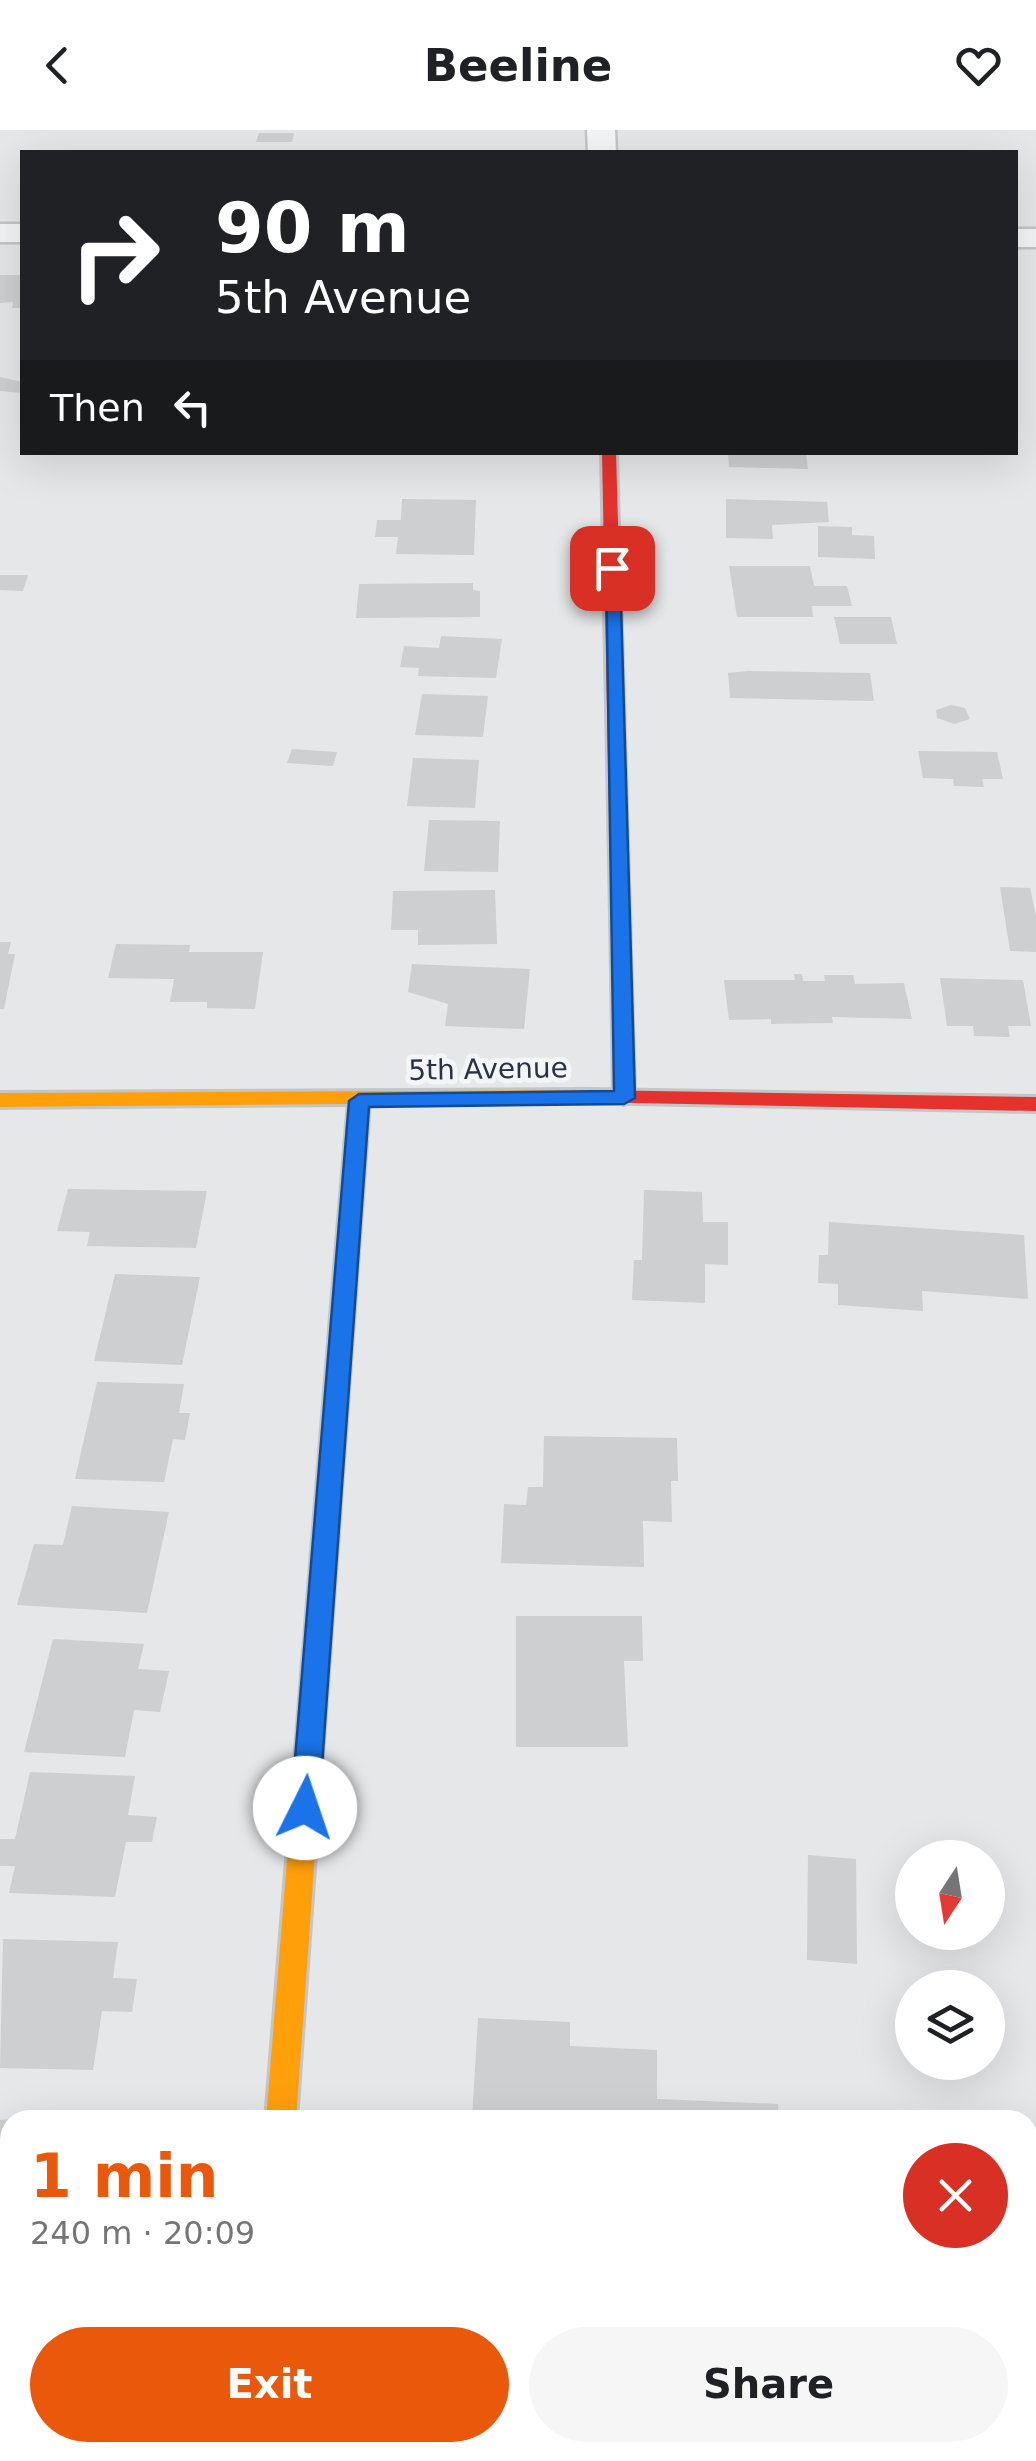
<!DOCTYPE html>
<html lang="en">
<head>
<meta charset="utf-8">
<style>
	:root { --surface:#fff; --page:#f6f6f6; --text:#202124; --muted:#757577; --accent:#ea580c }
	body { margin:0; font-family:"DejaVu Sans",sans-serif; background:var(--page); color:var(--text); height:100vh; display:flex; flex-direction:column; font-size:38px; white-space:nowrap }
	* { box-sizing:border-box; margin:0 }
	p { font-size:32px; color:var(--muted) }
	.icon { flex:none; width:55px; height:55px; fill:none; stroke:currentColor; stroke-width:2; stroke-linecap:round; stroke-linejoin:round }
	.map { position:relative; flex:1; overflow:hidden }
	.side { position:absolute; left:0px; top:1980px; width:1038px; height:352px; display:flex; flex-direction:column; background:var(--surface); border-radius:30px 30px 0 0; box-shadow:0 10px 40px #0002 }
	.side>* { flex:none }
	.top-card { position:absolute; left:20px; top:20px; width:998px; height:305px; border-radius:0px; box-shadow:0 10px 40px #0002; background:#202124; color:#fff; overflow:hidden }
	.needle { width:65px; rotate:192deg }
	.buttons { position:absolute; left:895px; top:1710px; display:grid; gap:20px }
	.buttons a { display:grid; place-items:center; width:110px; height:110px; border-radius:50%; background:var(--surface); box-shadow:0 10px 40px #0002; font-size:50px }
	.pin { position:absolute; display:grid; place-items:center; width:85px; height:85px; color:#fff; margin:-42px; border-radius:20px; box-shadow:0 5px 15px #0006 }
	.me { position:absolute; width:110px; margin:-55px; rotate:4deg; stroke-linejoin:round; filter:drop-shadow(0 0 8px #0008) }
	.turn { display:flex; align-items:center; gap:35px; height:210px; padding:0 30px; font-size:45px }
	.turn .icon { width:130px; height:130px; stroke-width:2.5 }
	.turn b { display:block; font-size:70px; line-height:85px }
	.then { display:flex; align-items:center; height:95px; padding:0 30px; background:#0003; gap:20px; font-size:38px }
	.round { display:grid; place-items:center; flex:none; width:105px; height:105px; border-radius:52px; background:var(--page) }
	.headline { display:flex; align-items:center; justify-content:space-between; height:170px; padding:0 30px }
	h1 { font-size:60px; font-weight:800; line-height:75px; color:var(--accent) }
	.button { display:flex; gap:20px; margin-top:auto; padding:20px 30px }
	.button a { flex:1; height:115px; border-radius:60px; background:var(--accent); color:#fff; font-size:40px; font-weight:800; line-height:115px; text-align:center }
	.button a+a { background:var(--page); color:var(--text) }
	header { display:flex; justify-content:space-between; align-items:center; height:130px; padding:0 30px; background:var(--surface); font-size:45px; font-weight:800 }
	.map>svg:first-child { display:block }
	.building { fill:#cdcfd1 }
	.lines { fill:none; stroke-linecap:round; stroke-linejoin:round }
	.street-casing { stroke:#c3c5c7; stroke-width:5 }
	.fast-casing { stroke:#c3c5c7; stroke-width:6 }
	.slow-casing { stroke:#c3c5c7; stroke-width:6 }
	.jam-casing { stroke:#c3c5c7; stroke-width:6 }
	.street { fill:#f4f5f6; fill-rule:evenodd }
	.fast { fill:#30b455; fill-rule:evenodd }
	.slow { fill:#ff9f0a; fill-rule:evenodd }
	.jam { fill:#e5322d; fill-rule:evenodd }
	.route { fill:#1a73e8; stroke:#114b97; stroke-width:2.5 }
	.labels { text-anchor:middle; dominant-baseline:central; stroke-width:10; stroke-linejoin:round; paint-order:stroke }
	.street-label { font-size:28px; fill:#2b3343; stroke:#f3f5f8 }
</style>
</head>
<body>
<header><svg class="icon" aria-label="back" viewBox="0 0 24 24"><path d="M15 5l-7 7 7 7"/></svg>Beeline<svg class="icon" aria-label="heart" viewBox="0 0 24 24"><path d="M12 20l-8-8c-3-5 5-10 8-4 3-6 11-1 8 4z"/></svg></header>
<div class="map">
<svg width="1036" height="2331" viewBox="0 0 1036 2331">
	<rect width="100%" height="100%" fill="#e5e7e9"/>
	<g class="building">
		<polygon points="259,3 294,3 292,12 256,12"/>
		<polygon points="0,145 22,145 22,178 12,178 13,172 0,173"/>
		<polygon points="0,247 22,252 22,263 0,261"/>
		<polygon points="728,322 806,322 808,339 729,337"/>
		<polygon points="402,369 476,370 474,425 396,424 398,407 375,407 377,390 401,390"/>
		<polygon points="726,369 827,372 829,392 772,395 773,409 726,408"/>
		<polygon points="818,396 852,397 852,405 874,406 875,429 818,427"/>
		<polygon points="729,436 810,436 814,456 847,456 852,476 812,476 813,487 737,487"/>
		<polygon points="0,445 28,445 23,461 0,460"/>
		<polygon points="473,453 473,460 480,461 480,487 356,488 359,454"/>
		<polygon points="834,487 891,487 897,514 840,514"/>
		<polygon points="441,506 502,509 496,548 418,546 419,538 400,537 404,516 439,518"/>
		<polygon points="748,541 870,543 874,571 730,568 728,543"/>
		<polygon points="422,564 488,566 483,607 415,605"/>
		<polygon points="951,575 965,578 970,589 954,594 937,588 936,580"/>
		<polygon points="292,619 337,622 333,636 287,633"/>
		<polygon points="918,621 997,622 1003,649 982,649 984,657 954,656 953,649 923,648"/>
		<polygon points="413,628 479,630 475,678 407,676"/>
		<polygon points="429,690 500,691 498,742 424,741"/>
		<polygon points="1000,757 1030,758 1036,786 1036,822 1010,821"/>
		<polygon points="495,760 497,814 418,815 418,800 391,800 393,761"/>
		<polygon points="0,812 11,812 8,824 15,824 4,879 0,879"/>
		<polygon points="116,814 190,815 189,822 263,822 255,879 207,878 207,872 170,872 174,849 108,848"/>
		<polygon points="412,834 530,839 524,899 445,896 448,874 408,862"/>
		<polygon points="794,844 802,844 803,851 825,851 824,845 853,845 855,854 904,853 912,889 832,887 833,893 771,894 771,889 729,890 724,850 795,850"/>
		<polygon points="940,848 1023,850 1031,896 1008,896 1010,907 974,906 973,896 947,896"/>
		<polygon points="68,1059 207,1061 196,1118 87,1116 90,1102 57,1101"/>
		<polygon points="644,1060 702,1062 703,1092 728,1092 728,1135 705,1134 705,1173 632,1170 634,1130 642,1130"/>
		<polygon points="829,1092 1024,1105 1028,1169 922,1161 923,1181 838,1175 838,1154 818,1153 819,1125 828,1125"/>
		<polygon points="115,1144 200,1147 182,1235 94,1231"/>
		<polygon points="97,1252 184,1254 179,1283 190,1283 185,1310 173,1309 164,1352 75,1349"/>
		<polygon points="544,1306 677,1308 678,1351 671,1351 672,1392 643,1391 644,1437 501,1433 504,1374 526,1375 528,1357 543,1357"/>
		<polygon points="72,1376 169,1382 147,1483 17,1475 34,1414 63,1415"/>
		<polygon points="516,1486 642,1486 643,1531 624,1531 628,1617 516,1617"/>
		<polygon points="53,1509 144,1514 138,1539 169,1541 160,1582 134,1580 125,1627 24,1622"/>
		<polygon points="30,1642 135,1646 128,1685 157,1687 152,1712 126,1712 115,1767 9,1763 15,1736 0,1736 0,1709 15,1709"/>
		<polygon points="808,1725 856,1729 857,1834 807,1830"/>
		<polygon points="3,1809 118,1812 113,1848 137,1849 132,1882 102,1881 93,1940 0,1938"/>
		<polygon points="478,1888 570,1892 570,1916 657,1920 657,1969 778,1974 779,1990 472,1990"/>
		<polygon points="10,1989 10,2136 0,2136 0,1990"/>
		<polygon points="0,2193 10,2193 10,2322 40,2322 39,2331 0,2331"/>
		<polygon points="465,2322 646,2322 646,2329 465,2331"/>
	</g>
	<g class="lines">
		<defs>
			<g id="street">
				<polygon points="587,0 615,0 616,22 588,22"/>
				<rect x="0" y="94" width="22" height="18"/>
				<rect x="1015" y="99" width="21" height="18"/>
				<polygon points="214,2322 296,2322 295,2331 213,2331"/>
			</g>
			<g id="fast">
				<polygon points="620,778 629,784 634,967 624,974 614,967 611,784"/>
				<polygon points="359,964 369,971 356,1150 345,1158 334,1150 349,971"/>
			</g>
			<g id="slow">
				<polygon points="590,960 600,967 597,972 0,977 0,963"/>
				<polygon points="345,1142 356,1150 296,1990 266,1990 334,1150"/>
			</g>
			<g id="jam">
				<polygon points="602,322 616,322 629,784 620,790 611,784"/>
				<polygon points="590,960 1036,967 1036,981 583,972 580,967"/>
			</g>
		</defs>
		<use href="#street" class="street-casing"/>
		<use href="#fast" class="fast-casing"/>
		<use href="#slow" class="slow-casing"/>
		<use href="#jam" class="jam-casing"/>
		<use href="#street" class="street"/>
		<use href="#fast" class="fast"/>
		<use href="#slow" class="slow"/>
		<use href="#jam" class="jam"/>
	</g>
	<polygon class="route" points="606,434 620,438 635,968 624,974 369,977 319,1678 315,1687 305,1690 295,1687 291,1678 349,971 359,964 614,961"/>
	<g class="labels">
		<g class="street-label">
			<text transform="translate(488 939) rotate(-1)">5th Avenue</text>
		</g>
	</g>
</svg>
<div class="buttons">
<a><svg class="needle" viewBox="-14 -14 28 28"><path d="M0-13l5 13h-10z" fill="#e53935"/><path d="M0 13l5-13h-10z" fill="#757577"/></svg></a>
<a><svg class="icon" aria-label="layers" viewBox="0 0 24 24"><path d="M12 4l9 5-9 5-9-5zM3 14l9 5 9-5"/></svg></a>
</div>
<div class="pin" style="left:612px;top:438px;background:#d93025"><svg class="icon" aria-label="arrive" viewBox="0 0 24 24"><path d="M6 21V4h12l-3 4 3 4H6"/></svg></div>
<svg class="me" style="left:305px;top:1678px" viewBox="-20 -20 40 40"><circle r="19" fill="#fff"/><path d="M0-13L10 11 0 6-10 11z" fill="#1a73e8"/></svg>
<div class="top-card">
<div class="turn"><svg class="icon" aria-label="right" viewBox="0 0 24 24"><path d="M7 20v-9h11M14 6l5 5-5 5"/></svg><div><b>90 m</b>5th Avenue</div></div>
<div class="then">Then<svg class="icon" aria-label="left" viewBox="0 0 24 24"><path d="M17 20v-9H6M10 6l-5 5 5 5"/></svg></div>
</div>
<section class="side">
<div class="headline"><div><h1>1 min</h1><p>240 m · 20:09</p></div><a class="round" style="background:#d93025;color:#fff"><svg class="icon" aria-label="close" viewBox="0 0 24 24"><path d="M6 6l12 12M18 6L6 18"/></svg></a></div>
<div class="button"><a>Exit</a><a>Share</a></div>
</section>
</div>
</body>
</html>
